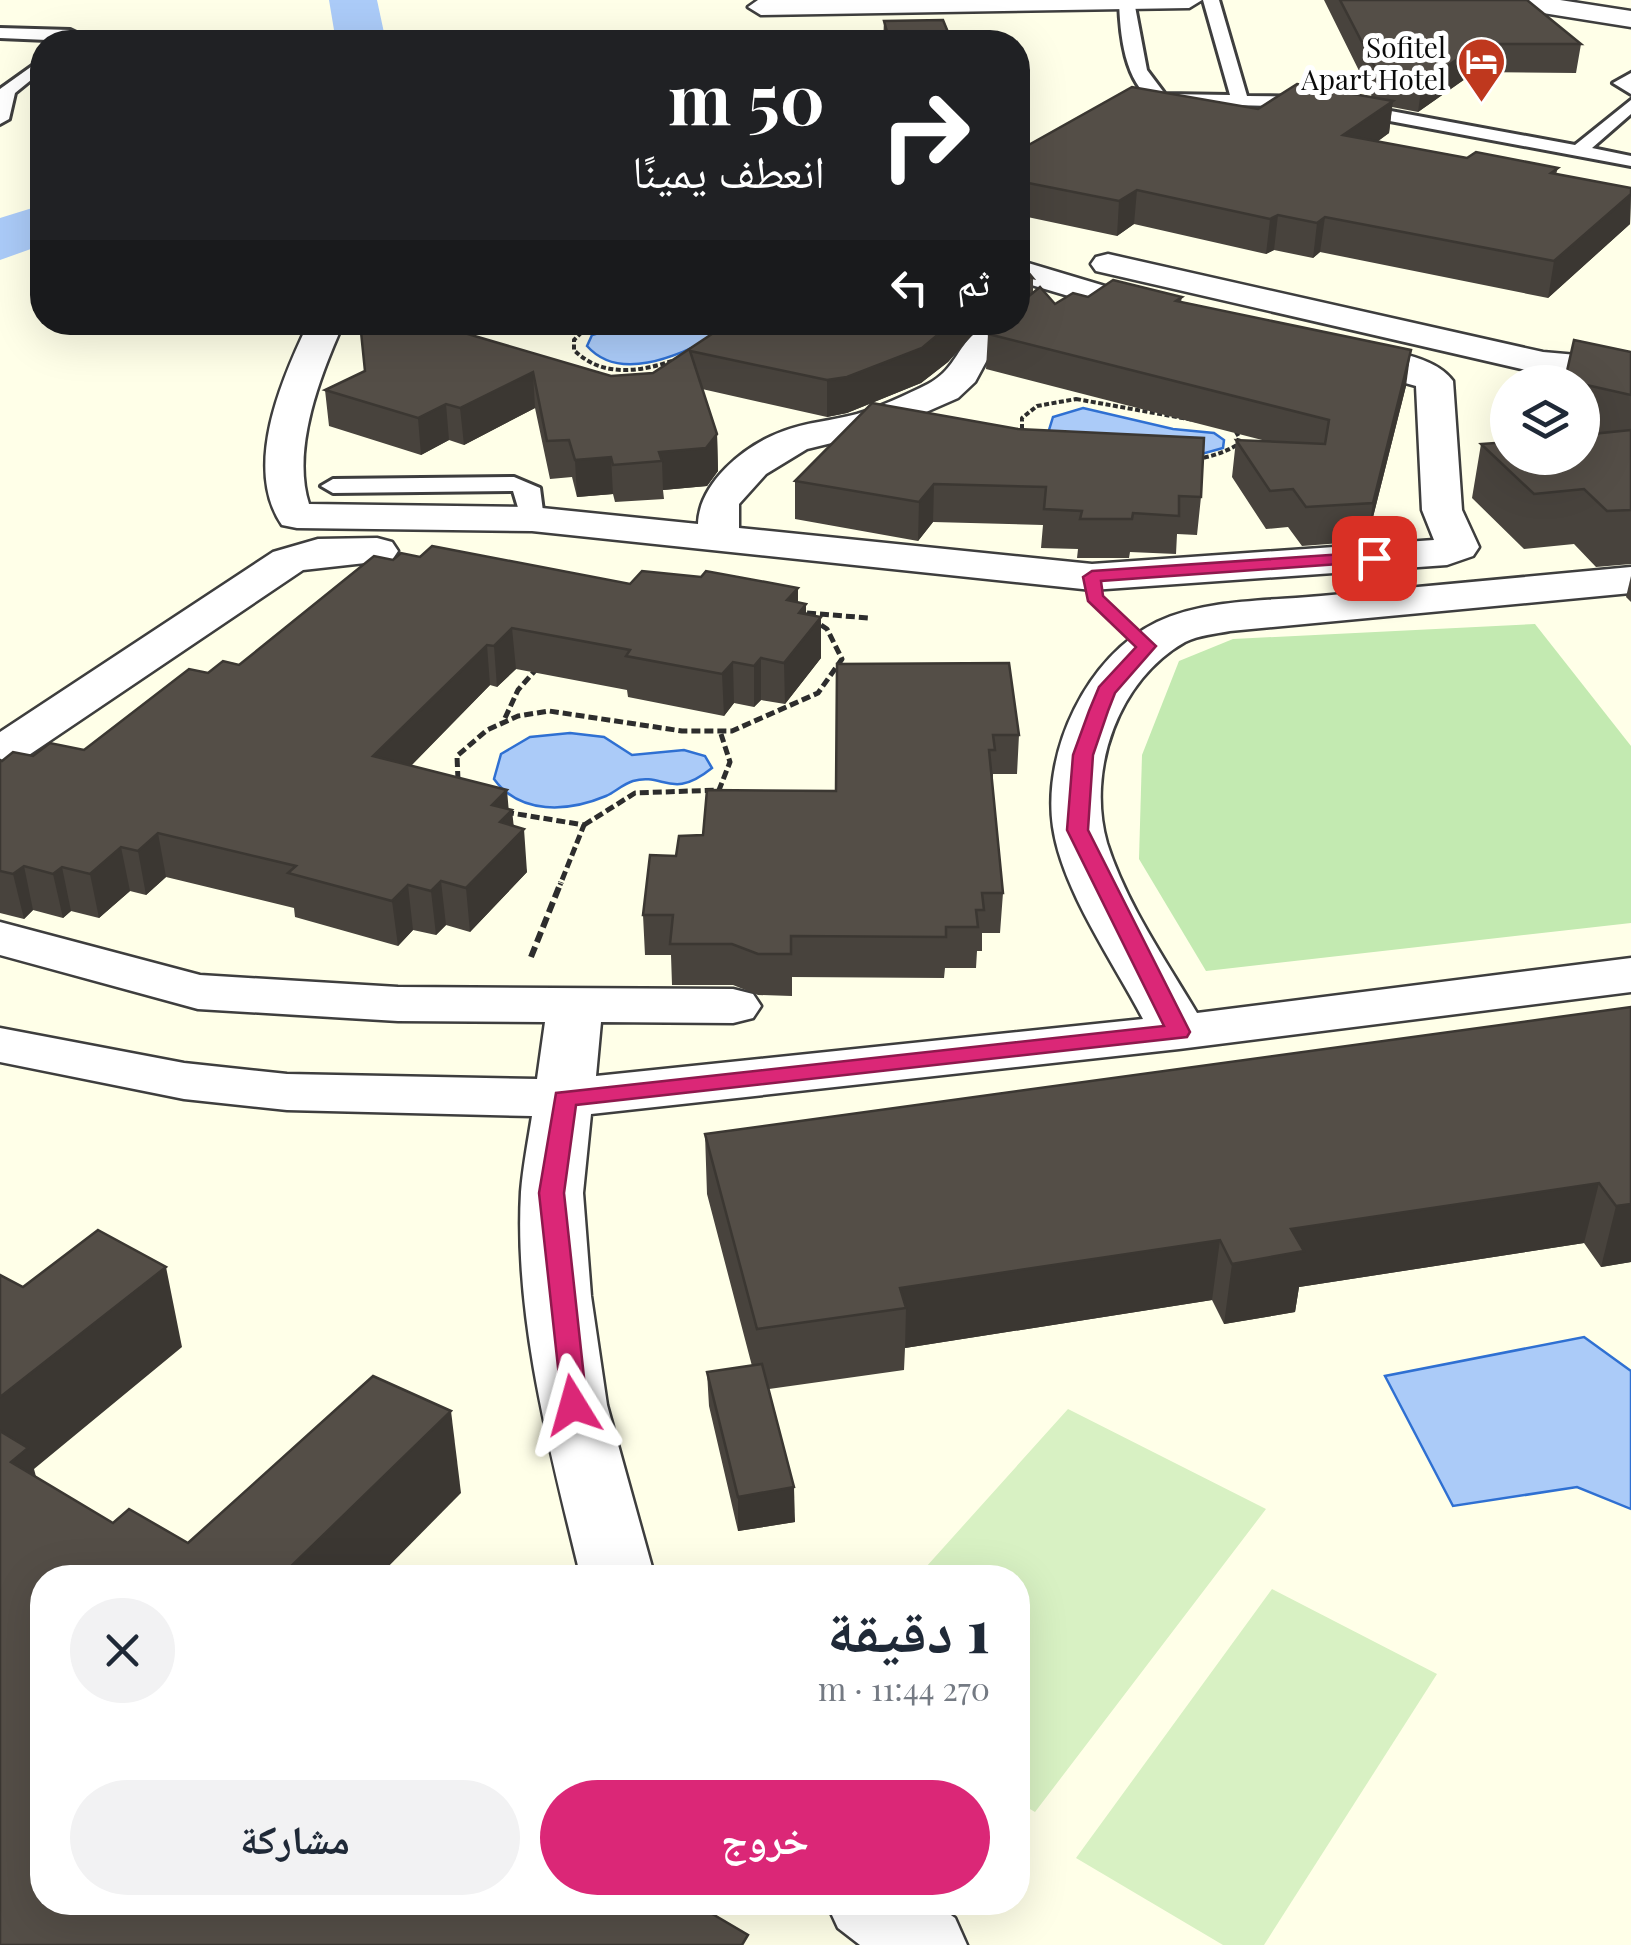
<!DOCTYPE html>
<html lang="ar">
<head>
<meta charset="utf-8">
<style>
	:root { --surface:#fff; --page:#f2f2f3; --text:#1f2937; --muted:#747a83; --accent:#db2777 }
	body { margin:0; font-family:"Playfair Display","Noto Naskh Arabic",serif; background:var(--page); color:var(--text); direction:rtl; height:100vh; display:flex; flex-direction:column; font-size:38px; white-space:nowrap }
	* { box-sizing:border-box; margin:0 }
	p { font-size:32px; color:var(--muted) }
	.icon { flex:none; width:55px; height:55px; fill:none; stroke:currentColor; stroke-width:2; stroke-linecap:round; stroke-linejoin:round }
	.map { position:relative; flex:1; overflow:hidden; direction:ltr }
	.panel { position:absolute; left:30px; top:1565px; width:1000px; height:350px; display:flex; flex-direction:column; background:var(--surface); border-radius:40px; box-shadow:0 10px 40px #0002; direction:rtl }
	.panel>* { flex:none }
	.top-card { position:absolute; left:30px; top:30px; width:1000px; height:305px; border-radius:40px; box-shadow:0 10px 40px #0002; direction:rtl; background:#202124; color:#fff; overflow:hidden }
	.tools { position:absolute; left:1490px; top:365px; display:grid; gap:20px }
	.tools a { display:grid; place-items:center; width:110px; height:110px; border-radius:50%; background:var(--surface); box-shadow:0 10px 40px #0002; font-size:50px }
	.pin { position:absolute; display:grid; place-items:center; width:85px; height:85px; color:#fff; margin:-42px; border-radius:20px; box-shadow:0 5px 15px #0006 }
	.me { position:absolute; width:110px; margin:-55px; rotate:352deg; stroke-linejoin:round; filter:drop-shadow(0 0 8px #0008) }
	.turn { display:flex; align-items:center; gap:35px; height:210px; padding:0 40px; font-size:45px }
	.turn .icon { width:130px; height:130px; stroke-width:2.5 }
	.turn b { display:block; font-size:70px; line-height:85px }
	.then { display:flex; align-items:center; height:95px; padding:0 40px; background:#0003; gap:20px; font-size:38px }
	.round { display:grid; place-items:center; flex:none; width:105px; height:105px; border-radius:52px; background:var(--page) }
	.overview { display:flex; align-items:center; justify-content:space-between; height:170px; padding:0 40px }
	h1 { font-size:60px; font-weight:800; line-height:75px }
	.primary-button { display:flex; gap:20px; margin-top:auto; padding:20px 40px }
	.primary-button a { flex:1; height:115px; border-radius:60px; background:var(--accent); color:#fff; font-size:40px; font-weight:800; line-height:115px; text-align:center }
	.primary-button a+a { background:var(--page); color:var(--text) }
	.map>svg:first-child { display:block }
	.green { fill:#c3eab1 }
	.pitch { fill:#d8f1c3 }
	.water { fill:#abcbf8; stroke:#2f70d2; stroke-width:2.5 }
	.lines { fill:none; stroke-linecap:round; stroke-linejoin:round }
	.river { fill:#abcbf8; fill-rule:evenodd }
	.service-casing { stroke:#3e3e3e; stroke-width:6 }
	.minor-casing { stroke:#3e3e3e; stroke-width:5 }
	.path-far2 { stroke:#2d2d2d; stroke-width:4; stroke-dasharray:5 2.5; stroke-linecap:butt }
	.path-far1 { stroke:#2d2d2d; stroke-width:5; stroke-dasharray:9 4; stroke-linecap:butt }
	.path { stroke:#2d2d2d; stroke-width:6; stroke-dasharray:11 5; stroke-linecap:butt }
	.service { fill:#fff; fill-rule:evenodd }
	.minor { fill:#fff; fill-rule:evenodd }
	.wall { fill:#48433d }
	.shaded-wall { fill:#3b3732 }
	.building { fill:#544e47; stroke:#3b3732; stroke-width:2.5 }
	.route { fill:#db2777; stroke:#8e194d; stroke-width:2.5 }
	.labels { text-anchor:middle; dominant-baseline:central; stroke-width:10; stroke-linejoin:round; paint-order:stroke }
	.far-poi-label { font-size:28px; fill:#0b0b0b; stroke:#fff; text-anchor:end }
</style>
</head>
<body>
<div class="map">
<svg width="1631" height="1945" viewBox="0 0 1631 1945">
	<rect width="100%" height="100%" fill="#ffffe8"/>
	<polygon class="green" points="1535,624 1631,746 1631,923 1206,971 1139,859 1142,755 1179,661 1233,639"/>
	<g class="pitch">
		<polygon points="1068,1409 1266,1509 1035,1812 1018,1802 1018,1578 917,1577"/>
		<polygon points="1272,1589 1437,1674 1264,1945 1223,1945 1076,1858"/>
	</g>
	<g class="water">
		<path d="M748,323c-44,16 -120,69 -161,23l5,-11 39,-11z"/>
		<polygon points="1083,408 1173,429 1214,433 1224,440 1223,448 1198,455 1057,440 1049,430 1053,417"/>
		<path d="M570,733l34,4 28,18 52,-5 21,6 7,12c-41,33 -48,4 -79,13 -10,3 -18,11 -27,15 -38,16 -86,19 -112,-17l7,-25 29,-17z"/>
		<polygon points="1584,1337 1631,1371 1631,1509 1577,1487 1453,1506 1385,1376"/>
	</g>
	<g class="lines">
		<g class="river">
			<polygon points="329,0 377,0 386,42 336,42"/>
			<polygon points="42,205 42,245 0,260 0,218"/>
		</g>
		<defs>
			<g id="service">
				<path d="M1119,0l15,1 13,69 18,24 65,1 -27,-95h16l28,96 68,1 260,48 56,-45v14l-39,34 39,8v10l-316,-59 -160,-4c-31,-21 -35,-69 -36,-103z"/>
				<polygon points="0,28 70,30 95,42 0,38"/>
				<polygon points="42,59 42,71 15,93 9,119 0,124 0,89"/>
				<polygon points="1631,73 1631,94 1613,83"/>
				<polygon points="514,477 540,488 544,519 541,524 523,524 513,491 333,493 321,486 333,479"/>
			</g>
			<g id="minor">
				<polygon points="758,0 1202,0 1189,8 761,15 748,7"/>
				<polygon points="1499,0 1560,0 1631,11 1631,27 1512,8"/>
				<polygon points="1108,254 1543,352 1600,357 1631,354 1631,376 1600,379 1543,374 1096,271 1091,264 1096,257"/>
				<polygon points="1018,260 1175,307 1180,314 1175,321 1163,324 1018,281"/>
				<path d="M1018,312l11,3 6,7 -47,36 -13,24 -17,16 -73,32 -78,19 -41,25 -27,30v24l353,36 342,-24 -12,-30 -6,-124 -94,-26 -5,-8 5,-8 13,-3c33,8 97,10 118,40l9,129 17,37 -6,9 -26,9 -355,25 -560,-59 -235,-3 -15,-3c-39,-57 -1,-145 27,-203h35c-23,51 -53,127 -35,182l223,3 166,17c1,-41 46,-78 83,-92 24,-10 51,-11 76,-18 23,-7 49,-19 71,-30 40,-21 26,-62 90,-62z"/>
				<polygon points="377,538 392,542 398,551 392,560 303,570 17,763 0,767 0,732 273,552 318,539"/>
				<path d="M1631,567v26l-401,38c-15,3 -31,4 -45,11 -66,37 -99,128 -78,201 19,60 58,116 90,170l434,-55v34l-452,57 -588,65 -8,79 8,103 16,109 48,173h-74c-30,-124 -67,-258 -60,-386 2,-25 7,-51 11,-76l-245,-6 -103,-11 -184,-37v-34l184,35 103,11 250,5 8,-57 -147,-1 -200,-12 -198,-54v-33l200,53 198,12 335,2 20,5 8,12 -8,12 -20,5 -132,-1 -5,54 547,-57c-29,-56 -81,-129 -90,-192 -11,-76 34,-171 104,-205 48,-23 112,-21 164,-26 103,-10 207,-19 310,-29z"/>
				<polygon points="826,1902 933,1902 955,1918 967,1945 860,1945 838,1928"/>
			</g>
		</defs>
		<use href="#service" class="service-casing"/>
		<use href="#minor" class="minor-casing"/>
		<g class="path-far2">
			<path d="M592,322l-18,18v10c28,28 66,22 101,10"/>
			<path d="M1076,399l157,28 6,10 -2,8c-59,35 -153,5 -215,-11v-16l15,-12z"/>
		</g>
		<g class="path-far1">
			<polyline points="807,613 869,618"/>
			<polyline points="505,718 518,690 539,666"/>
			<polyline points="458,780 457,756 487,730 518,716 549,711 682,731 732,731 818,693 842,659 827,629 800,611"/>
			<polyline points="505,812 584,825 560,885"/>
			<polyline points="584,825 635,793 719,790 730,762 721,734"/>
		</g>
		<polyline class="path" points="531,957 561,882"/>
		<use href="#service" class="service"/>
		<use href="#minor" class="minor"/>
	</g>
	<g class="wall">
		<polygon points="1324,0 1527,0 1581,44 1576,73 1475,72 1418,112 1392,107 1389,133 1377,142 1467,158 1558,168 1556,174 1631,188 1630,224 1548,298 1320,252 1313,258 1274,250 1266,254 1134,224 1117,236 1018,215 1018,151 1258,109 1372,97"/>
		<polygon points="884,21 952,42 883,42"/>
		<polygon points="1018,260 1033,278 1033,293 1055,304 1088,297 1182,297 1181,302 1406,386 1367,541 1302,546 1288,527 1266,529 1232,477 1236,440 1266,441 986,369 988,334 1018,322"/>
		<polygon points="730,322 980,326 948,362 921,383 847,413 827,417 702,389 717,434 718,471 707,486 663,490 664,499 615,502 613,494 577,497 572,477 550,479 535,408 464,445 449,440 421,455 329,426 325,390 365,371 611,376 653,373"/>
		<polygon points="1574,340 1631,352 1631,564 1596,567 1574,544 1524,549 1472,498 1481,444 1582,458 1582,382 1564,382"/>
		<polygon points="872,403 1201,497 1197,535 1177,534 1176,554 1130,552 1129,558 1077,558 1078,549 1041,548 1043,525 933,522 918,541 795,519 795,481"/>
		<polygon points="420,557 630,584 798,602 806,615 821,658 785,704 761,700 754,707 734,703 724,716 628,697 627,690 516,669 497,687 490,685 411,766 509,810 527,872 470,932 446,925 436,935 413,930 398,946 295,917 294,908 166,877 146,895 130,891 99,918 71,911 63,918 33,910 24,919 0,913 0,760 84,750 208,673 239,665 393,560"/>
		<polygon points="1631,576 1631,602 1626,597"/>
		<polygon points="837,664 1019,735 1017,774 993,774 992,789 1003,893 1000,933 982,933 982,951 977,951 976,968 945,968 944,978 792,977 792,996 758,995 733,985 672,985 671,955 645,955 643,915 676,856 703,835 836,791"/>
		<polygon points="1631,1007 1631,1262 1601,1267 1584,1243 1299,1287 1295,1312 1224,1324 1212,1300 905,1348 904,1370 769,1389 795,1522 738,1531 709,1406 707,1372 752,1366 707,1194 705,1134"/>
	</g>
	<g class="shaded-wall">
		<polygon points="1480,44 1475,72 1418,112 1422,83"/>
		<polygon points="1393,101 1389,133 1339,168 1343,135"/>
		<polygon points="1137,190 1134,224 1117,236 1119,201"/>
		<polygon points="1631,194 1630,224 1548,298 1554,261"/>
		<polygon points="1278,215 1274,250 1266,254 1270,219"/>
		<polygon points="1325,217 1320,252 1313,258 1317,223"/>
		<polygon points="953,322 995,322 980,326 948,362 921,383 847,413 827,417 827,380"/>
		<polygon points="1411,350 1406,386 1367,541 1373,503"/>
		<polygon points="533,372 535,408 464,445 460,408"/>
		<polygon points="446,404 449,440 421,455 418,418"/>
		<polygon points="717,434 718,471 707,486 663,490 662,461 659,452"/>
		<polygon points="611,457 613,494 577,497 575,460"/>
		<polygon points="934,484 933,522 918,541 919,502"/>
		<polygon points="798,588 798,628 787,600"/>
		<polygon points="806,604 806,636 821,617 821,658 785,704 784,663 799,613"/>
		<polygon points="512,628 516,669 497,687 494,646"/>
		<polygon points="487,645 490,685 378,799 373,756"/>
		<polygon points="761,658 761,700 754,707 754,666"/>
		<polygon points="733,662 734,703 724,716 722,674"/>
		<polygon points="507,790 509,813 512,810 515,838 524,829 527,872 470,932 466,888 492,805"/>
		<polygon points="158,833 166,877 146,895 138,851"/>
		<polygon points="121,847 130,891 99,918 90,874"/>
		<polygon points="24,866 33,910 24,919 13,874"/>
		<polygon points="62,867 71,911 63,918 53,874"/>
		<polygon points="441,881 446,925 436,935 431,891"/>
		<polygon points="408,885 413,930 398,946 392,901"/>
		<polygon points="1599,1183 1584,1243 1299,1287 1295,1312 1224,1324 1232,1264 1291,1229"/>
		<polygon points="1631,1204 1631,1262 1601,1267 1616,1206"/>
		<polygon points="1220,1240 1212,1300 905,1348 906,1308 900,1288"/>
		<polygon points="166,1267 182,1347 34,1469 50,1529 0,1496 0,1397"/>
		<polygon points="451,1411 461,1493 377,1578 279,1578"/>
		<polygon points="794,1487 795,1522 738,1531 738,1497"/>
	</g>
	<g class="building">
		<polygon points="1340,0 1527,0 1581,44 1480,44 1422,83 1379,75"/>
		<polygon points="943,20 952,42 890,42 884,21"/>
		<polygon points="1297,84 1393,101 1343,135 1467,158 1476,152 1558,168 1551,173 1631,188 1631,194 1554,261 1325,217 1317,223 1278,215 1270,219 1137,190 1119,201 1018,181 1018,151 1132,87 1258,109"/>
		<polygon points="1018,260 1033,278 1018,275"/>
		<polygon points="1113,280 1182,297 1176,301 1411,350 1373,503 1306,507 1293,489 1270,491 1236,440 1325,444 1329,420 988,334 996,322 1018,322 1018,305 1040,287 1055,304 1073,293 1088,297"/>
		<polygon points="360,322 427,322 611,376 653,373 730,322 953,322 922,348 847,377 827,380 690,351 717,434 706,448 659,452 662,461 613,465 611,457 575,460 569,440 547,441 533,372 460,408 446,404 418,418 325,390 365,371"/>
		<polygon points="1574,340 1631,352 1631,395 1582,384 1582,382 1565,380"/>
		<polygon points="872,403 1018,429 1204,438 1201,497 1179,496 1179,516 1133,513 1132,519 1080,519 1082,511 1044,509 1046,487 934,484 919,502 795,481"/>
		<polygon points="1631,430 1631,510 1607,511 1584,489 1534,494 1481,444 1508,442 1508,458 1582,458 1582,435"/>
		<polygon points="432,546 630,584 642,571 701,577 706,571 798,588 787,600 806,604 799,613 821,617 784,663 761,658 754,666 733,662 722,674 626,656 630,650 512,628 494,646 487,645 373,756 507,790 492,805 512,810 500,822 524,829 466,888 441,881 431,891 408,885 392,901 288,873 296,866 158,833 138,851 121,847 90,874 62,867 53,874 24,866 13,874 0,871 0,760 2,761 13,752 33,756 50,743 84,750 189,669 208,673 223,661 239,665 374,556 393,560 401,553 420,557"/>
		<polygon points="1009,663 1019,735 993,735 995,750 989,750 1003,893 982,893 984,910 976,910 978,927 946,927 946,937 791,936 791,954 758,954 732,944 670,944 673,915 643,915 650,855 676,856 679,836 703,835 707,790 836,791 837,664"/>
		<polygon points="1631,1007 1631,1204 1616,1206 1599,1183 1291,1229 1304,1251 1232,1264 1220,1240 900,1288 906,1308 757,1329 705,1134"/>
		<polygon points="98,1230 166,1267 0,1397 0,1275 23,1287"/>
		<polygon points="762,1364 794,1487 738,1497 707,1372"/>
		<polygon points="373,1376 451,1411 279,1578 42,1578 42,1902 692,1902 748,1935 742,1945 0,1945 0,1431 28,1448 11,1462 113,1523 129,1509 188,1543"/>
	</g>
	<polygon class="route" points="1374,552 1380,554 1380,561 1101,581 1103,596 1156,646 1115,693 1108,711 1093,755 1088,830 1190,1032 1187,1037 576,1105 564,1193 587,1405 573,1416 563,1413 539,1193 556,1093 1164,1026 1067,830 1073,755 1089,711 1099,687 1136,647 1088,601 1083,577 1092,571"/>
	<defs>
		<symbol id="hotel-pin" viewBox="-11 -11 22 30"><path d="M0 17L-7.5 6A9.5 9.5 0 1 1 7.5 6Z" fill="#bf381e" stroke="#fff"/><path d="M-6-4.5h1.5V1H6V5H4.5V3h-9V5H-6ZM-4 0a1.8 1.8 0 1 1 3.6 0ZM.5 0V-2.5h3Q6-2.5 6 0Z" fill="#fff"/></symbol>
	</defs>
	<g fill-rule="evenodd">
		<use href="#hotel-pin" x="1454" y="34" width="55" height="75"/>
	</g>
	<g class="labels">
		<g class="far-poi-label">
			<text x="1446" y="46">Sofitel<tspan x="1446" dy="32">Apart Hotel</tspan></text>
		</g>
	</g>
</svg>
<div class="tools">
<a><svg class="icon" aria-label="layers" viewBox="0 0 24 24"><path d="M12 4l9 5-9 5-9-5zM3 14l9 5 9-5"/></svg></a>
</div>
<div class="pin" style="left:1374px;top:558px;background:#d93025"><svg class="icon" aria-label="arrive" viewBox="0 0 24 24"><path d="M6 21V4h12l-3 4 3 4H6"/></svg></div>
<svg class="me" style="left:573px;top:1405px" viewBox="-20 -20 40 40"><path d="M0-17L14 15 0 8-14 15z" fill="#db2777" stroke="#fff" stroke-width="4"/></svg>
<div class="top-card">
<div class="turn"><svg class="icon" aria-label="right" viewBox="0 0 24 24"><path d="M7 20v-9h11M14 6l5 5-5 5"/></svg><div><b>50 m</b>انعطف يمينًا</div></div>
<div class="then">ثم<svg class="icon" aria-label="left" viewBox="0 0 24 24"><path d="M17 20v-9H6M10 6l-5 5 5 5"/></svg></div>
</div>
<section class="panel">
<div class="overview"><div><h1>1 دقيقة</h1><p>270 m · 11:44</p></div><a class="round"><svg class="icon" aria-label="close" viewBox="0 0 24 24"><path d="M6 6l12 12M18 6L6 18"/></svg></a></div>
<div class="primary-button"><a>خروج</a><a>مشاركة</a></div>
</section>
</div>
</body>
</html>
